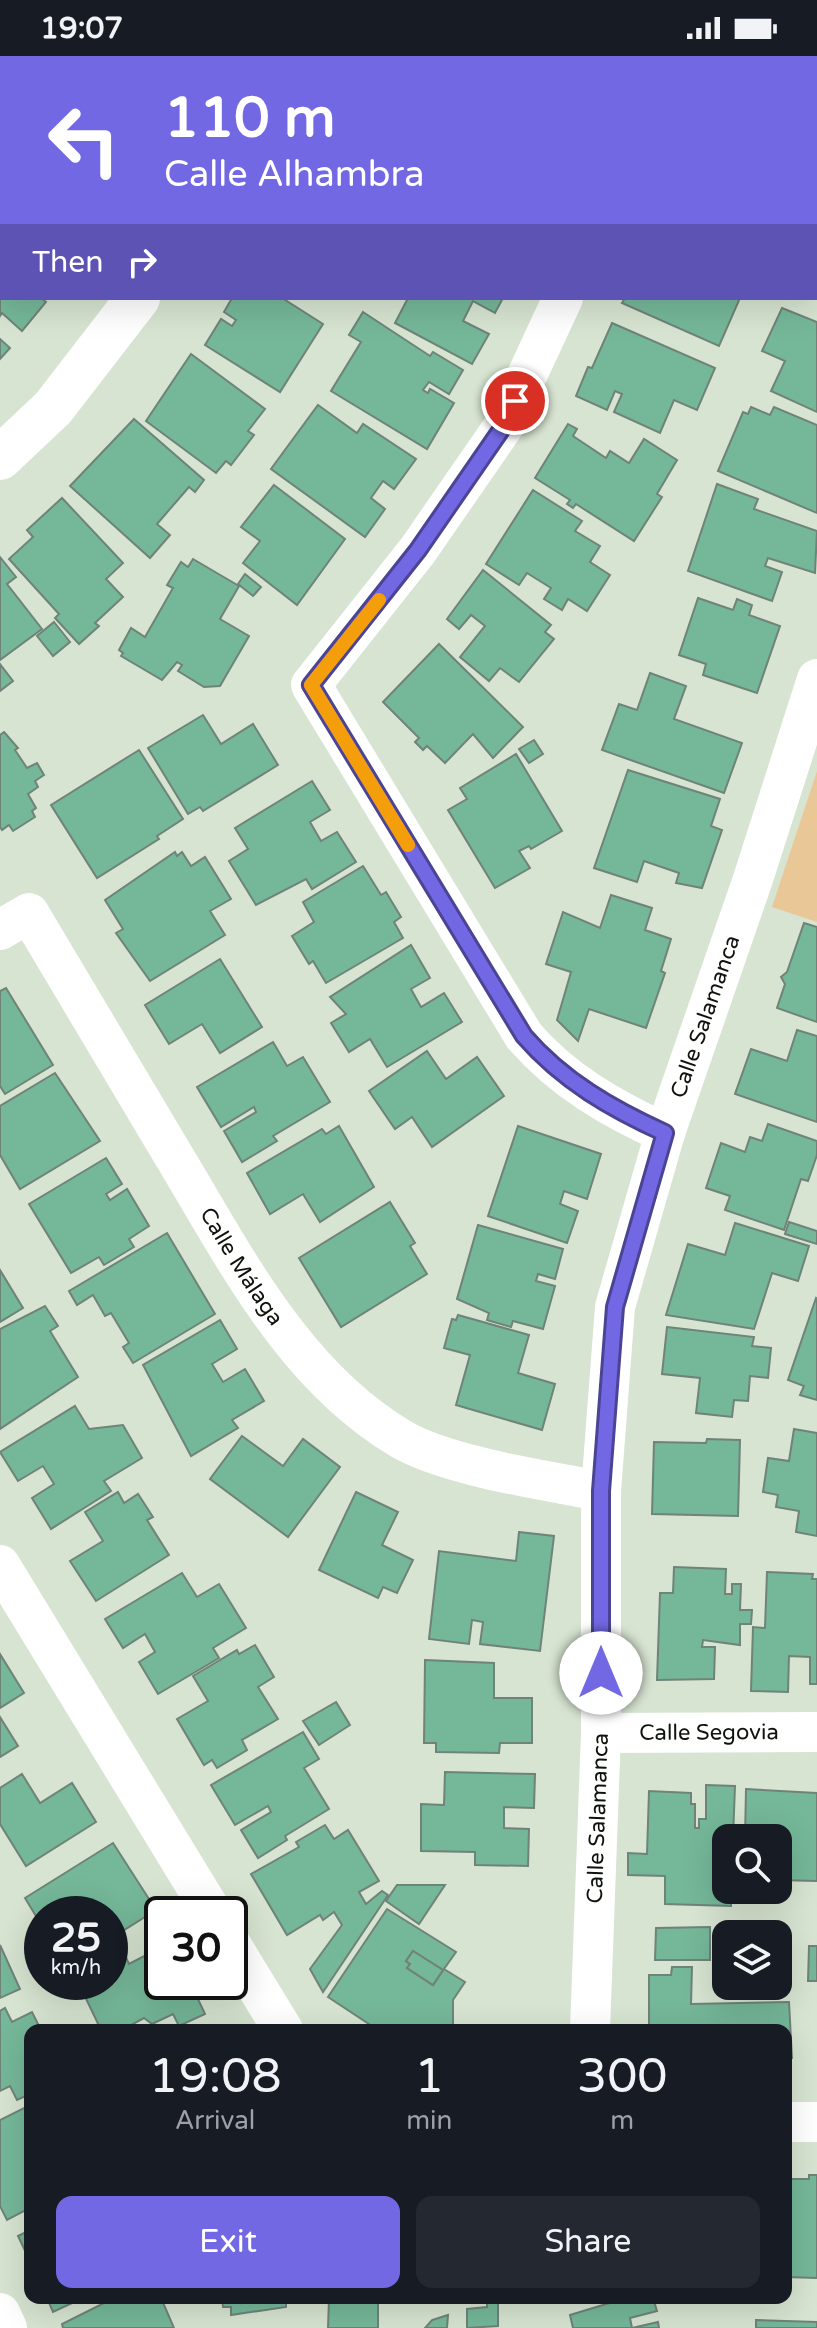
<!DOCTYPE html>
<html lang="en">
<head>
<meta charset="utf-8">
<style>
	:root { --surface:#171b24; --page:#242831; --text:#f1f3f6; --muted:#9ea1a6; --accent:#7368e3 }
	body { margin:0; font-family:"Varela Round",sans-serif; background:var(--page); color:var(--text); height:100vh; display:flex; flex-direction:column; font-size:30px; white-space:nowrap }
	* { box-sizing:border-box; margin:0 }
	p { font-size:26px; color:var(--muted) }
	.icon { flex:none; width:44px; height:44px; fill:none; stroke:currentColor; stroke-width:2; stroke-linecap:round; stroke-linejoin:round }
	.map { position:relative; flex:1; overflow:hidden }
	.drawer { position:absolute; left:24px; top:1968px; width:768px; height:280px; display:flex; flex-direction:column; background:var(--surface); border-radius:16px; box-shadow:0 8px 32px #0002 }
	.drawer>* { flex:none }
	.top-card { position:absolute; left:0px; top:0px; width:818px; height:244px; box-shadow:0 8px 32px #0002; background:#7368e3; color:#fff; overflow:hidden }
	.fabs { position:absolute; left:712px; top:1768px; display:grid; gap:16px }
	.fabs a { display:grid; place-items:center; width:80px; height:80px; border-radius:16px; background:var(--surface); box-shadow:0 8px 32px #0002; font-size:40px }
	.speed { position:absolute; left:24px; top:1840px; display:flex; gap:16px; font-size:40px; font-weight:700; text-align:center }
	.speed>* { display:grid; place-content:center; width:104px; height:104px; border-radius:50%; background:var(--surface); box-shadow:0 8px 32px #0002; line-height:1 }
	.speed small { font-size:20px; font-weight:400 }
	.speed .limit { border:4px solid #111; border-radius:12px; background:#fff; color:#111 }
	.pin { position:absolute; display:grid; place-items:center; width:68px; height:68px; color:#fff; margin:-34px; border:4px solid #fff; border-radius:50%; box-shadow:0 2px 8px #0007 }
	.me { position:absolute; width:88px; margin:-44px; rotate:0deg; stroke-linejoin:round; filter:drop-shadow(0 0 6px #0008) }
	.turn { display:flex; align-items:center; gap:28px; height:168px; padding:0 32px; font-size:36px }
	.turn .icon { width:104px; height:104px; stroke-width:2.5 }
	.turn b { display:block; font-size:56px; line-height:68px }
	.then { display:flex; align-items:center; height:76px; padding:0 32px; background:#0003; gap:16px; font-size:30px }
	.eta { display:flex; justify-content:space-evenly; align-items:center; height:136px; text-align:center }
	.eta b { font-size:48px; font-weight:600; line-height:56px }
	.button { display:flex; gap:16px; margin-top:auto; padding:16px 32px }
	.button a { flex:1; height:92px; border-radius:16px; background:var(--accent); color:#fff; font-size:32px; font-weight:600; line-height:92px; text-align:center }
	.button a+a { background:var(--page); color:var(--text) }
	.status { display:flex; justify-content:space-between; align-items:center; height:56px; padding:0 40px; background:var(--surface); direction:ltr }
	.status svg { height:22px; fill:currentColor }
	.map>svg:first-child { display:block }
	.green { fill:#eac796 }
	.building { fill:#75b799; stroke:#6f8379; stroke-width:2; fill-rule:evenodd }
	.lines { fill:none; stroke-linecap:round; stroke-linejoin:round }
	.minor { stroke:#fff; stroke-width:40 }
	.tertiary { stroke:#fff; stroke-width:44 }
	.route-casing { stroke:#4b4494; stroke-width:20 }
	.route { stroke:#7368e3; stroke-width:14 }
	.slow { stroke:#f59e0b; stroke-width:14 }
	.labels { text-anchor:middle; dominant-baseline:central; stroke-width:6; stroke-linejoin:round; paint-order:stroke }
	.street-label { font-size:22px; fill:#0f130c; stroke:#d7e4d1 }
</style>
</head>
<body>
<div class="status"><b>19:07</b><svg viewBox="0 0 49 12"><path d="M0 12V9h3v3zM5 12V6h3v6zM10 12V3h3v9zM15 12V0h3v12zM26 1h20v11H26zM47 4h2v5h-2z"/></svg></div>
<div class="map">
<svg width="817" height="2272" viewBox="0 0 817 2272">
	<rect width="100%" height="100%" fill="#d7e4d1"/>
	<polygon class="green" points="817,715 817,866 772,851"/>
	<g class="building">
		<polygon points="79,0 160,0 79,2"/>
		<polygon points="349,0 448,0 348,2"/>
		<polygon points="546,0 605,0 604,2"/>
		<polygon points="780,0 817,0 817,14 816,2"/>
		<polygon points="2,165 2,203 0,202"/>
		<polygon points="0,210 2,242 41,242 46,246 22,275 2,257 0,260"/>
		<polygon points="232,242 282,242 323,268 280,336 205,289 221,263 232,270 236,264 224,256"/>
		<polygon points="408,242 503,242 495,257 473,245 463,265 489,278 472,308 395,267"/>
		<polygon points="625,242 740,242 719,290 622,247"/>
		<polygon points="782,252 817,266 817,356 771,335 785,305 762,295"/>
		<polygon points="363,256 430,300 433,296 463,314 449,338 429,326 423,334 428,337 430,333 454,347 427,393 331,335 361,286 349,279"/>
		<polygon points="612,267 715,312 697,354 674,344 660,377 614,356 622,338 615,335 607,354 576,340 588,311 592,312"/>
		<polygon points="0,283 10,292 0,303"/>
		<polygon points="191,298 265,353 248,375 254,379 231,409 226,405 216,417 146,365"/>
		<polygon points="318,349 357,377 363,368 416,403 394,433 383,425 371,442 385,453 365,481 271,413"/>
		<polygon points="751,351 770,359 774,351 817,369 817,457 718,415 743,356 748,358"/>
		<polygon points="134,363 204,424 195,436 189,431 157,468 170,479 150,502 70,430"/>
		<polygon points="568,368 577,373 573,380 606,402 610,395 629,407 644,383 677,404 657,438 662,441 634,485 576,448 573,452 567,448 570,444 535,422"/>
		<polygon points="717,428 758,443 754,453 817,475 815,517 768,502 765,510 782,516 772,545 688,515"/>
		<polygon points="274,429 345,483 297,549 243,507 260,485 241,471"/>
		<polygon points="533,434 582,465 575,475 600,490 590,506 610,519 587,555 568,543 562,554 544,543 551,532 527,517 519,529 486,508"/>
		<polygon points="62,442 123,507 106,523 123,541 95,567 99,570 79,588 55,562 59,558 9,503 33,481 27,474"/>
		<polygon points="0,501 16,521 7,528 42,573 0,604"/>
		<polygon points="193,503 239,530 220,563 249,580 220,630 204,631 178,615 182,609 177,606 162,624 121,600 123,597 119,594 131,572 145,581 173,532 167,529 181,506 188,511"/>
		<polygon points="483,514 551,569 545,576 554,583 519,626 500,612 489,625 460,601 485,570 471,559 459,573 447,563"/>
		<polygon points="245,518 261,531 253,540 238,528"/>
		<polygon points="698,542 733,554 737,543 752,549 749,559 780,570 757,637 703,619 706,608 679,599"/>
		<polygon points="54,566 70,586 53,600 37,580"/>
		<polygon points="439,588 523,671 493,702 473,678 445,707 427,690 423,694 415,686 419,682 383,646"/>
		<polygon points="0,608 13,625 0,635"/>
		<polygon points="650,617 686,630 674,663 742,687 724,737 602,694 619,648 637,654"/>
		<polygon points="203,659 221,688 253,668 278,709 203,755 200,751 188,758 148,692"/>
		<polygon points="4,676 18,692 15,694 27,712 37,707 44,719 35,725 38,731 28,738 36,752 32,755 35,761 13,775 9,769 2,774 0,771 0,679"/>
		<polygon points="534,684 543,698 529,707 519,693"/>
		<polygon points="139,694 183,763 157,780 159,783 97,822 51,749"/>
		<polygon points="516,698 562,775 531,793 529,790 519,795 530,812 495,832 448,754 467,743 460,732"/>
		<polygon points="628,714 720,743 711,770 722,774 702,832 676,827 679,817 644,805 637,826 594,812"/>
		<polygon points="312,725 330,754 310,766 321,785 337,776 356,806 312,833 306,823 256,849 229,805 248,793 235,772"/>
		<polygon points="175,796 177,800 182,796 191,810 205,801 231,843 210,855 225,879 150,925 116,877 123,873 105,844"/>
		<polygon points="363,810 381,839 386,836 401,861 394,866 403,882 326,927 313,905 309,908 292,880 314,866 303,846"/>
		<polygon points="611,839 652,852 645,874 671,883 661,915 665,917 646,972 589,953 578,985 557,964 571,916 546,908 563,856 600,872"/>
		<polygon points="804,867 817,871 817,966 777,952 785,928 781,921 787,916"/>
		<polygon points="411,889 430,922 411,933 421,951 444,937 462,966 387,1011 370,983 349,996 331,967 346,958 330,941"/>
		<polygon points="220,903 262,971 220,997 202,968 169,988 145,949"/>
		<polygon points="6,932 53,1009 5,1038 0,1030 0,935"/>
		<polygon points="797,974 817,980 817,1066 735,1038 751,993 787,1005"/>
		<polygon points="273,986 287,1010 303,1001 330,1046 273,1080 277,1085 242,1106 224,1075 256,1056 254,1051 221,1071 197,1031"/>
		<polygon points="427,995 446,1023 477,1001 504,1040 432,1091 412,1061 395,1073 369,1035"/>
		<polygon points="55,1017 100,1085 20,1133 0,1099 0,1050"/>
		<polygon points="768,1068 817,1085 817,1099 808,1125 801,1123 784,1174 725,1154 730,1140 706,1132 721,1087 745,1096 750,1081 762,1085"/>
		<polygon points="339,1070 374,1131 320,1166 303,1138 270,1158 247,1117 322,1073 326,1078"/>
		<polygon points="518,1070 601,1098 587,1143 564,1135 560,1148 578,1155 567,1187 488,1160"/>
		<polygon points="106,1102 122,1128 106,1138 110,1144 127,1133 149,1170 129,1183 134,1191 104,1209 99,1201 71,1217 29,1148"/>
		<polygon points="390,1146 415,1187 410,1190 427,1218 341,1271 299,1202"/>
		<polygon points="789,1166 817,1175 817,1188 785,1178"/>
		<polygon points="735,1167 809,1190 798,1225 772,1217 754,1273 666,1259 688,1188 725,1199"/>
		<polygon points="478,1169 563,1193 555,1223 538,1218 536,1225 555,1230 543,1273 513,1265 511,1271 487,1264 489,1257 457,1243"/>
		<polygon points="167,1177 215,1258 133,1307 123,1291 129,1287 111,1257 105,1260 93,1239 77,1249 69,1235"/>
		<polygon points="0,1214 23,1252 0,1266"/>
		<polygon points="816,1242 817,1243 817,1344 800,1339 804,1330 788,1324"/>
		<polygon points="45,1250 58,1270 50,1275 78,1321 0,1373 0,1273"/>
		<polygon points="458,1259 529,1279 518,1317 555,1328 542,1374 456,1349 470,1299 444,1292 452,1263 456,1264"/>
		<polygon points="220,1264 237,1293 212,1308 223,1326 245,1313 264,1345 232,1364 238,1372 191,1400 143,1309"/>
		<polygon points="667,1271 754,1281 752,1290 771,1292 768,1322 750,1320 748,1345 734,1344 732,1361 696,1357 700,1322 662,1318"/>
		<polygon points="75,1350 89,1373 123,1369 142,1402 104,1425 111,1435 51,1473 32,1442 54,1428 43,1410 18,1425 0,1396"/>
		<polygon points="794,1373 817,1377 817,1480 796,1476 799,1455 776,1451 778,1439 763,1436 768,1402 789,1405"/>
		<polygon points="242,1380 283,1410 303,1383 340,1411 288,1481 210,1423"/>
		<polygon points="707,1383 740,1384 738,1460 652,1458 654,1386 706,1387"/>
		<polygon points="118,1436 124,1447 138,1438 153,1461 147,1464 169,1499 96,1545 70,1505 103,1485 85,1456"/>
		<polygon points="356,1436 398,1456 382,1489 413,1504 397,1537 383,1531 378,1542 319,1514"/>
		<polygon points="519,1476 554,1480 540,1595 480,1588 483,1566 472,1564 469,1588 429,1583 439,1495 516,1505"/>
		<polygon points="674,1511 726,1513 725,1538 732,1538 732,1528 741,1528 740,1554 752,1554 751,1568 740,1568 740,1589 703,1584 702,1591 715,1591 714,1623 657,1624 660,1537 673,1537"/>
		<polygon points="767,1516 813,1518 812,1523 817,1523 817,1628 810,1628 810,1601 789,1600 788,1636 751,1635 753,1571 765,1572"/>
		<polygon points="182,1517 197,1541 219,1528 246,1572 213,1592 219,1602 158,1638 139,1606 155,1596 145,1578 123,1592 105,1563"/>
		<polygon points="255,1589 274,1621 258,1631 278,1663 242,1684 247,1694 217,1712 212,1704 204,1709 177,1663 208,1645 193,1620 237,1594 239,1598"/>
		<polygon points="0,1598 24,1637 0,1652"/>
		<polygon points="425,1604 494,1607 494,1642 532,1642 532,1687 500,1687 499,1697 436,1696 436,1687 424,1687"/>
		<polygon points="336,1646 350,1669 319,1689 303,1665"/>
		<polygon points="0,1661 18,1690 0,1701"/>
		<polygon points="303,1676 319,1703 304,1712 329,1753 285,1780 287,1784 258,1802 241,1774 271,1756 268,1750 235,1769 211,1729"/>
		<polygon points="445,1716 535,1718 534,1752 504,1751 504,1772 529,1773 528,1810 475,1809 475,1796 421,1795 421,1748 444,1749"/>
		<polygon points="22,1718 40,1747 72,1727 96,1766 26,1810 0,1768 0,1732"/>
		<polygon points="706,1729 735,1730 733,1782 726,1782 726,1834 731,1834 731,1850 665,1848 665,1820 628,1819 628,1797 647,1798 649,1735 691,1737 691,1748 695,1748 695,1772 699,1772 699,1763 706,1763"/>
		<polygon points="746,1733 817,1737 817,1825 778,1824 778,1782 745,1782"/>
		<polygon points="325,1769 334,1783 348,1774 379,1825 359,1836 366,1848 382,1835 388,1839 323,1936 310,1913 342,1869 334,1856 323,1864 320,1859 287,1879 251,1818 299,1791 296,1786"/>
		<polygon points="113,1787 156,1854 121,1876 110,1858 42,1858 42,1870 25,1842"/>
		<polygon points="397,1829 445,1829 419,1868 386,1845"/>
		<path d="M387,1853l69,43 -12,17 21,13 -12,18v30h-75l-50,-33zM413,1895l30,19 -10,15 -26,-17 3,-4 -4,-3z"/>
		<polygon points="710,1871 710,1904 655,1904 656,1872"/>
		<polygon points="0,1889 20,1933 0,1942"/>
		<polygon points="809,1890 817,1890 817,1925 808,1925"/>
		<polygon points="162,1891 162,1926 190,1926 205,1958 179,1970 173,1958 152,1968 144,1962 131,1969 132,1974 101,1974 78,1926 110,1926 110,1904 124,1897 129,1908"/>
		<polygon points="413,1895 443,1914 433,1929 407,1912 410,1908 406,1905"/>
		<polygon points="672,1911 692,1911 691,1948 789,1946 792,2002 787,2002 787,2013 786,1974 649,1974 649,1919 671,1919"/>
		<polygon points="5,1952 12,1966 32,1956 41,1974 30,1974 30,2038 17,2044 10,2030 0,2035 0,1955"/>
		<polygon points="30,2049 30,2152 7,2164 0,2150 0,2064"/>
		<polygon points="809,2119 817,2119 817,2222 786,2221 786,2123 809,2123"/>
		<polygon points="30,2174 30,2198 27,2199 18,2180"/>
		<polygon points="47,2242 83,2242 53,2256"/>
		<polygon points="114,2242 161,2242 174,2272 63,2272 62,2268"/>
		<polygon points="199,2242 286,2242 286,2251 231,2259 231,2251 223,2251 222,2243"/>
		<polygon points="329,2242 378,2242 378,2272 328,2272"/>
		<polygon points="487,2242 498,2242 498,2270 467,2272 467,2253 487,2251"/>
		<polygon points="626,2242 653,2242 657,2255 630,2262 632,2272 573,2272 570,2259"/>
		<polygon points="448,2259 447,2272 425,2272 432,2264"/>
		<polygon points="756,2264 817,2266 817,2272 756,2272"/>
		<polygon points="658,2266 659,2272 632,2272"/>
	</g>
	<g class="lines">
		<g class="minor">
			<polyline points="674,2 675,0"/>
			<path d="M563,242l-60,129 -85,123 -107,135 213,351c39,45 88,73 141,97"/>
			<path id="s1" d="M0,874l29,-17c48,80 96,160 143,240 63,104 121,222 229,286 46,27 147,42 200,52"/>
			<polyline points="0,1509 213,1858"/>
			<path id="s2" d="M601,1677l216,-1"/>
			<polyline points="230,1887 283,1974"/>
			<path id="s3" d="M590,1974l11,-297v-242l14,-184 50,-174 88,-254 64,-200"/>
			<polyline points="786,2066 817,2066"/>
			<polyline points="0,2257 7,2272"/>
		</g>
		<g class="tertiary">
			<polyline points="262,2 263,0"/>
			<polyline points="0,402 53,352 138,242"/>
		</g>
	</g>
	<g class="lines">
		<defs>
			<path id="route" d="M515,345l-12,26 -85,123 -107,135 213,351c39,45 88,73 141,97l-50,174 -14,184v182"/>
		</defs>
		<use href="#route" class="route-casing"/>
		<use href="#route" class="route"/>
		<polyline class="slow" points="379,544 311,629 408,789"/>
	</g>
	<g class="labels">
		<g class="street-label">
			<text stroke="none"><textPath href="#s3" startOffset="1028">Calle Salamanca</textPath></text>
			<text stroke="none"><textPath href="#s1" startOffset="446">Calle Málaga</textPath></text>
			<text stroke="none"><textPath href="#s2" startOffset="108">Calle Segovia</textPath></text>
			<text stroke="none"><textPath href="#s3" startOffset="212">Calle Salamanca</textPath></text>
		</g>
	</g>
</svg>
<div class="fabs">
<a><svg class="icon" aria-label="search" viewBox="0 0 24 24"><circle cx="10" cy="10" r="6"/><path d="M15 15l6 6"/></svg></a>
<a><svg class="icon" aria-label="layers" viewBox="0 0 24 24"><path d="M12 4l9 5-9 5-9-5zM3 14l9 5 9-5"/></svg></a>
</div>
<div class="speed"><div>25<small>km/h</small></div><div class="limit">30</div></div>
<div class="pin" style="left:515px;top:345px;background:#d93025"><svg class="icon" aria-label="arrive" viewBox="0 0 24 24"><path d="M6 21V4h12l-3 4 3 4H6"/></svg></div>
<svg class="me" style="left:601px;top:1617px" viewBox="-20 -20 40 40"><circle r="19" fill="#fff"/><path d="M0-13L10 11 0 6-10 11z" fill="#7368e3"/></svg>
<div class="top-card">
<div class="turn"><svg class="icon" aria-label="left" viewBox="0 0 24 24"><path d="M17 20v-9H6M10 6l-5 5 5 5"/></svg><div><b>110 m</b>Calle Alhambra</div></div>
<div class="then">Then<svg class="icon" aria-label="right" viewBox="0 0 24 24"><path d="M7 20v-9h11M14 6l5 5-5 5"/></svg></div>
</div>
<section class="drawer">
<div class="eta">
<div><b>19:08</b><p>Arrival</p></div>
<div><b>1</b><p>min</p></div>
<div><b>300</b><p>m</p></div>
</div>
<div class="button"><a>Exit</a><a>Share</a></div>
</section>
</div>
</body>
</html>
